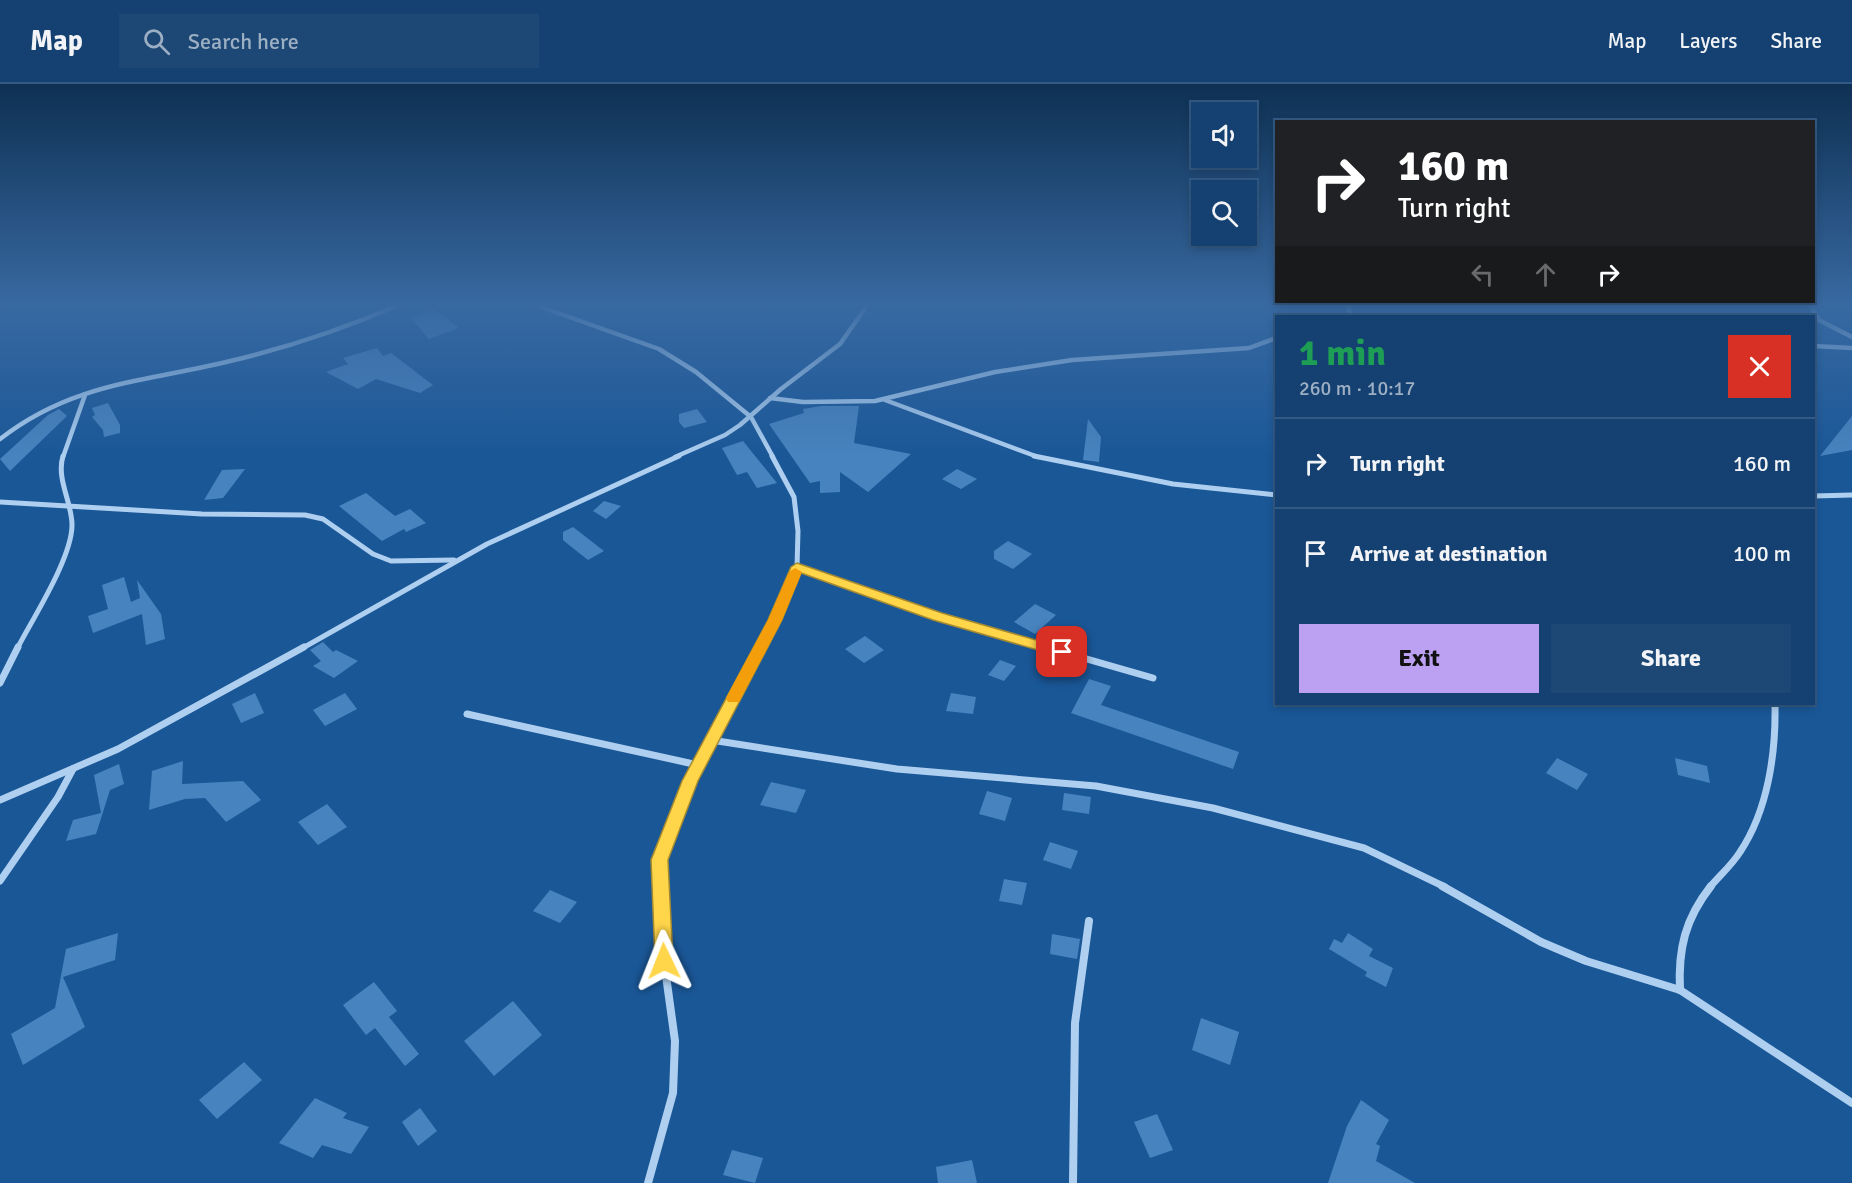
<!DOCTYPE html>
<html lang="en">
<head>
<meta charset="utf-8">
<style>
	:root { --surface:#144171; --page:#1d4876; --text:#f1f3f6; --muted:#9dafc3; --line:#335a84; --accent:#bca0f2 }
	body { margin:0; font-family:Signika,sans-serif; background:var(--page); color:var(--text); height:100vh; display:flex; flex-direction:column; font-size:22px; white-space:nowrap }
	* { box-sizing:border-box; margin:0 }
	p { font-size:20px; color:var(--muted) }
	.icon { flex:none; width:33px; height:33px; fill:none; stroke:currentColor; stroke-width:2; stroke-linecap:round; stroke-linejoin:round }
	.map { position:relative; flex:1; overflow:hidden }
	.drawer { position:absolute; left:1275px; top:231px; width:540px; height:390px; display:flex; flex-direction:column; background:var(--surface); border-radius:0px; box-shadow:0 3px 9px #0003,0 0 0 2px var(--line) }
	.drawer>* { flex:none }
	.hud { position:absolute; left:1275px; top:36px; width:540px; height:183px; border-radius:0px; box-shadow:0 3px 9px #0003,0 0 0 2px var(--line); background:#202124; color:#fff; overflow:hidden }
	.buttons { position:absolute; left:1191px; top:18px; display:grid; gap:12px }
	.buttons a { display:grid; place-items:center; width:66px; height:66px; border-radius:0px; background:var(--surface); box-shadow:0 3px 9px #0003,0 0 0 2px var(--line); font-size:30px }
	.pin { position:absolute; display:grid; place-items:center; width:51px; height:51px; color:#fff; margin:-26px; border-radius:12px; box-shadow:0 3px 9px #0006 }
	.me { position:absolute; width:66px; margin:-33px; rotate:358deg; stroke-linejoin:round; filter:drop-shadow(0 0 4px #0008) }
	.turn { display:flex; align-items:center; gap:21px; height:126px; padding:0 24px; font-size:27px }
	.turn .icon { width:78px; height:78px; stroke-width:2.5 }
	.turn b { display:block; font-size:42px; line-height:51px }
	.lanes { display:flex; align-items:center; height:57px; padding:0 24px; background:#0003; justify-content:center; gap:30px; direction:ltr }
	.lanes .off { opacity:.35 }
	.round { display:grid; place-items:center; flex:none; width:63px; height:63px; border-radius:0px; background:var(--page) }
	.summary { display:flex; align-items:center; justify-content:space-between; height:102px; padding:0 24px }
	h1 { font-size:36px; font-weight:700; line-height:45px; color:#1e9e55 }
	.action { display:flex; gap:12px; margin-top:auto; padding:12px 24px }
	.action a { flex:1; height:69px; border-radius:0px; background:var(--accent); color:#111; font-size:24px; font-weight:700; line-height:69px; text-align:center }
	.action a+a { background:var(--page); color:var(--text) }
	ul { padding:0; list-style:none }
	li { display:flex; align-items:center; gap:18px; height:90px; padding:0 24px; border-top:2px solid var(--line) }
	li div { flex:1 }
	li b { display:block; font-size:22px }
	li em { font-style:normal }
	header { display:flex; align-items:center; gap:36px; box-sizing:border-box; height:84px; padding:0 30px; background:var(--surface); border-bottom:2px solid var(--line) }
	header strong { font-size:28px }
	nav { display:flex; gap:33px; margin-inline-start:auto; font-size:21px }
	.search { width:420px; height:54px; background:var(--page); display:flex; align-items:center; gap:15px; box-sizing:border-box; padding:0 21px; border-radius:0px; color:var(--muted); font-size:22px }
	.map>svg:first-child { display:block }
	.building { fill:#4783bf }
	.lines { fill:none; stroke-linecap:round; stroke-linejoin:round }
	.minor-far3 { stroke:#aecff0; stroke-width:4.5 }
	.minor-far2 { stroke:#aecff0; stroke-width:5 }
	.minor-far1 { stroke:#aecff0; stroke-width:7 }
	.minor { stroke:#aecff0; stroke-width:8 }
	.route { fill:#ffd54a; stroke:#a68a30; stroke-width:1.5 }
	.slow { fill:#f59e0b }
</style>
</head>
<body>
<header>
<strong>Map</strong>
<div class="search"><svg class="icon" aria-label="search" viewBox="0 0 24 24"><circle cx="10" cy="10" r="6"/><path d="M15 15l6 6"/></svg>Search here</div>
<nav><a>Map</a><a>Layers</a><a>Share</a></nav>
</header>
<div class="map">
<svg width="1852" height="1099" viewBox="0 0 1852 1099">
	<rect width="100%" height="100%" fill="#1a5797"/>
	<g class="building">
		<polygon points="434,225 459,244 429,255 411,234"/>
		<polygon points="377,264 383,272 391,269 433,301 420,309 376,295 358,305 326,288 348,280 343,274"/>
		<polygon points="108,319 120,341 120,349 104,353 103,346 92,333 95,331 92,324"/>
		<polygon points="821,322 859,322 854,359 911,370 868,408 840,388 840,408 820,409 820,397 810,399 769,340 804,329 803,325"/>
		<polygon points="59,325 67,332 10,387 0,375 48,331"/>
		<polygon points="697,325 707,338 684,344 679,338 679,330"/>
		<polygon points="1852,332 1852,366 1820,372"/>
		<polygon points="1088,335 1101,353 1099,378 1083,376"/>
		<polygon points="743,357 777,399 757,404 747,388 737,391 722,364"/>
		<polygon points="245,385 223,414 204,416 222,386"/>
		<polygon points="957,385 977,395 961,405 942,395"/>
		<polygon points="366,409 395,432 410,425 426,439 406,448 404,445 382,457 339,422"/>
		<polygon points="604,417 621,422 606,435 593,427"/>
		<polygon points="573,443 604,467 588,476 569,461 563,456 563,448"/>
		<polygon points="1008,457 1032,470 1013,485 994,475 994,467"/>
		<polygon points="124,493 131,518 140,514 137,496 161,530 165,555 146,561 142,530 93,549 88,532 108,525 102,501"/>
		<polygon points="1035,520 1056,531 1035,550 1014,538"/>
		<polygon points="865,552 884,566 864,579 845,565"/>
		<polygon points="323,558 333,568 336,566 358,577 334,594 313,582 321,577 310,566"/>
		<polygon points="1000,576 1016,582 1004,597 988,591"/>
		<polygon points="1089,595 1111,602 1101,621 1239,668 1233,685 1071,629"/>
		<polygon points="255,609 264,629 241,639 232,620"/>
		<polygon points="345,609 357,625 325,642 313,626"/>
		<polygon points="951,609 976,613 973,630 946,627"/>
		<polygon points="1557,674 1588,690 1577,706 1546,689"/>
		<polygon points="1675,674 1707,682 1710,699 1678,691"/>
		<polygon points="183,677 182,700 243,697 261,716 226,738 205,714 185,715 149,726 152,687"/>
		<polygon points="119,680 124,700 110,706 96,750 66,757 73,736 101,729 94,691"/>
		<polygon points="771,698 806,706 796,729 760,721"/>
		<polygon points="987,707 1012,714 1005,737 979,730"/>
		<polygon points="1064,709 1091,713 1089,730 1062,726"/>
		<polygon points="327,720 347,743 318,761 298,738"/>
		<polygon points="1050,758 1078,767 1071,785 1043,776"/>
		<polygon points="1004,795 1027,799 1022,821 999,817"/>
		<polygon points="550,806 577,818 560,839 533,827"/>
		<polygon points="118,849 115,876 63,893 85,943 23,981 11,950 55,924 66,865"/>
		<polygon points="1348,849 1373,865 1369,872 1393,884 1386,903 1365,892 1367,888 1329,865 1334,855 1342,859"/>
		<polygon points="1052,850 1080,855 1077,875 1050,870"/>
		<polygon points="374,898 397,927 389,933 419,970 405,982 375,944 366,951 343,921"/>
		<polygon points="513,917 542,951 494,992 464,957"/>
		<polygon points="1201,934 1239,948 1230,981 1192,966"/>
		<polygon points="244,978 262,996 217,1035 199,1016"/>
		<polygon points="315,1014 347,1029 343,1034 369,1043 351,1070 322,1061 313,1074 279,1059"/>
		<polygon points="1361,1016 1389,1036 1376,1060 1380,1062 1376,1077 1415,1099 1328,1099 1347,1042"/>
		<polygon points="420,1024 437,1047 418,1062 402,1038"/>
		<polygon points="1157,1030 1173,1066 1150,1074 1134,1038"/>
		<polygon points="732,1066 763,1074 755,1099 723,1091"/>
		<polygon points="972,1076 977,1099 938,1099 936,1083"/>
	</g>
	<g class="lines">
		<g class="minor-far3">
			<polyline points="530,219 659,265 696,288 751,333 773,373"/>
			<polyline points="1348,219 1350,232"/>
			<polyline points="1809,219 1819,236 1852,253"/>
			<polyline points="0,220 3,219"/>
			<polyline points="1814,262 1852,264"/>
			<polyline points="770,314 803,318 875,317 995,288 1072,276 1249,264 1276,254"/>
			<polyline points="885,316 1038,373"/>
			<path d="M0,355c72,-56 142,-57 226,-77 61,-14 120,-34 177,-59"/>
			<polyline points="63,373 85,311"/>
			<polyline points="675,373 725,351 740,341 781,305 840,260 869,219"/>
		</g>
		<g class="minor-far2">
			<polyline points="1034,372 1173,400 1276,411"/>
			<polyline points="1814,412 1852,411"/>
			<polyline points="0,418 202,430 305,431 323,435 373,470 391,477 454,476"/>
			<polyline points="797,483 938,533 1051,565"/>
			<path d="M17,565c16,-31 55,-91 55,-124 0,-23 -16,-46 -9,-69"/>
			<polyline points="301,565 487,460 679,372"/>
			<polyline points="760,565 797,483 798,447 794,413 772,372"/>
		</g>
		<g class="minor-far1">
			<polyline points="1045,563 1153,594"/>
			<polyline points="0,599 18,563"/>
			<polyline points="467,630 698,681"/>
			<polyline points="711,656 897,685 1096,702 1213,724 1364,764 1445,803"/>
			<polyline points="0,716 118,665 304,563"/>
			<polyline points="0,797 58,713 73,685"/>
			<polyline points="661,803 660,776 690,697 760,563"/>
			<path d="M1710,803c10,-12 22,-22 30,-35 28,-42 36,-99 35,-148"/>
		</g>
		<g class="minor">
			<polyline points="1442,802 1541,858 1586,877 1680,906 1852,1019"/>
			<path d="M1680,906c-2,-41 5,-71 31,-104"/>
			<polyline points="648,1099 673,1009 675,957 664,877 661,802"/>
			<polyline points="1073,1099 1075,939 1089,837"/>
		</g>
	</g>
	<linearGradient id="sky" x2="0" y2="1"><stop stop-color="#0e3053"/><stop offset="0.59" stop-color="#3869a1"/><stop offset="1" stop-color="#3869a1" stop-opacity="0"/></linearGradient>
	<rect width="1852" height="373" fill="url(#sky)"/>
	<polygon class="route" points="797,479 942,529 1067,565 1069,568 1062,573 933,536 801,489 782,536 698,697 668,776 673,877 670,883 664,886 657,883 655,877 651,776 682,697 768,536 791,483"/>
	<polygon class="slow" points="795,484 802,488 782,536 739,618 728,618 726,614 768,536 789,488"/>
</svg>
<div class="buttons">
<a><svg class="icon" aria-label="sound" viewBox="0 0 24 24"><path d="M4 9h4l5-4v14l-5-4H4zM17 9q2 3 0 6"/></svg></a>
<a><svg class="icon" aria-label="search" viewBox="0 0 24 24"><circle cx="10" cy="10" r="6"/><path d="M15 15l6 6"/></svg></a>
</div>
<div class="pin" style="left:1062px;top:568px;background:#d93025"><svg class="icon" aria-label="arrive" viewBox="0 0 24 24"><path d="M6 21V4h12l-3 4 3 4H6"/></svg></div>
<svg class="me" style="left:664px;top:877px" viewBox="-20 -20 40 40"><path d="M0-17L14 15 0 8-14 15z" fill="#ffd54a" stroke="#fff" stroke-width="4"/></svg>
<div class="hud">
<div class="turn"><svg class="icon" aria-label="right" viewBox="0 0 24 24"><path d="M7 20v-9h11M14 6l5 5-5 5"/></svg><div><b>160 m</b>Turn right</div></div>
<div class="lanes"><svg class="icon off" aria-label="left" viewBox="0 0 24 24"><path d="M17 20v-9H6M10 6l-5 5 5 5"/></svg><svg class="icon off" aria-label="ahead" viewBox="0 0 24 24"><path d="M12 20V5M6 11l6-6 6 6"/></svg><svg class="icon" aria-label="right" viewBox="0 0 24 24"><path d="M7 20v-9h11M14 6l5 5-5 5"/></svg></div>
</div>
<section class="drawer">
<div class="summary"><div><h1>1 min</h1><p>260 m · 10:17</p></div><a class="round" style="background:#d93025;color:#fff"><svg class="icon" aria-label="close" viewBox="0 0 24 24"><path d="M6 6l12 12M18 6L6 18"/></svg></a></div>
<ul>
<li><svg class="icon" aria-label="right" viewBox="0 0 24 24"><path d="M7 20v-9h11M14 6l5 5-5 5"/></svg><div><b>Turn right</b></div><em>160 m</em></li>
<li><svg class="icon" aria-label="arrive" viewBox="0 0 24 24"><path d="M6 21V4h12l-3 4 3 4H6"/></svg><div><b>Arrive at destination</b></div><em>100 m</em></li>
</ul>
<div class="action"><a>Exit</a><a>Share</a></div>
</section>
</div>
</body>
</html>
